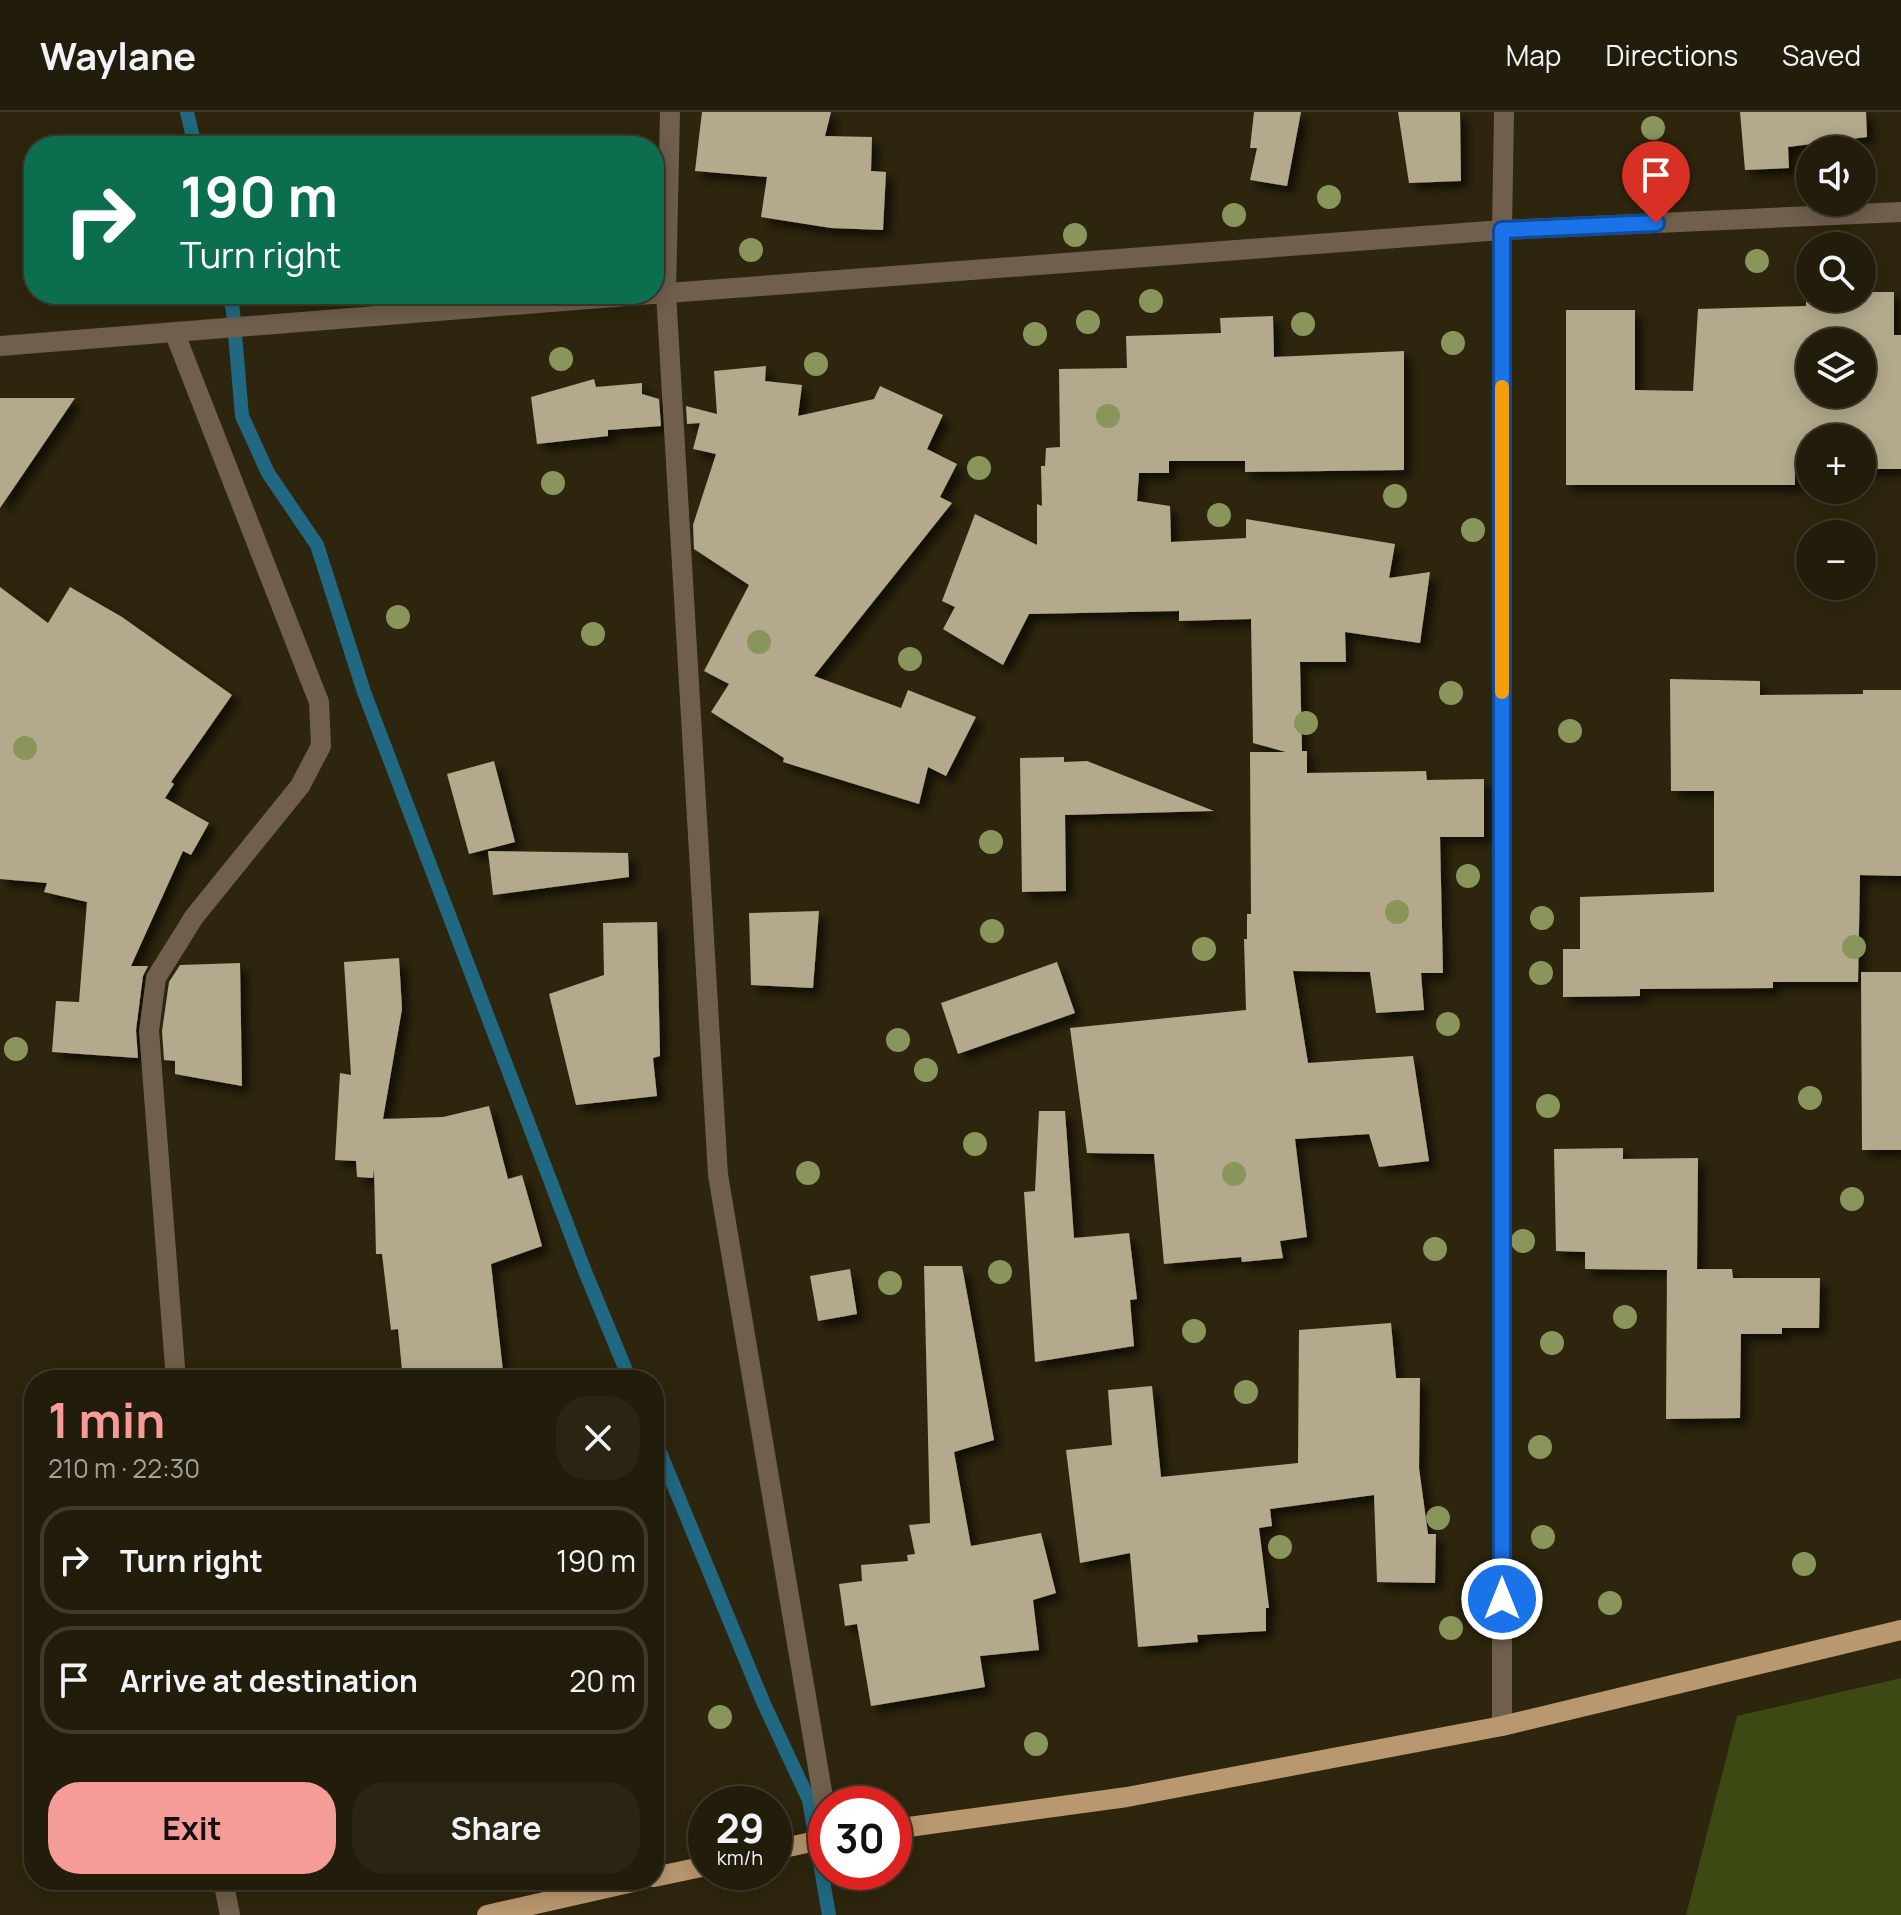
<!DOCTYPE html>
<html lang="en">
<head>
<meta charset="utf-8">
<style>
	:root { --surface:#221c0a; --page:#2a2513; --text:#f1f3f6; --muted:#a2a19c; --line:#3f3a2b; --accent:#f59b98 }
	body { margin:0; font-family:Manrope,sans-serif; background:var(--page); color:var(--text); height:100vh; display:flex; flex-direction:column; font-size:30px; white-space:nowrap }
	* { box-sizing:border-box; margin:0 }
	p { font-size:26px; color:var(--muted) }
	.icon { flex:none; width:44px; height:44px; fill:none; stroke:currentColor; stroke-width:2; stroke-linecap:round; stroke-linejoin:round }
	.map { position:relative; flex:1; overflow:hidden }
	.details { position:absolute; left:24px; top:1258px; width:640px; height:520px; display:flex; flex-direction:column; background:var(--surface); border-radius:32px; box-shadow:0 4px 20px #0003,0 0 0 2px var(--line) }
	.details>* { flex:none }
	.banner { position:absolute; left:24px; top:24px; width:640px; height:168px; border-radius:32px; box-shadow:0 4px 20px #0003,0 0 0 2px var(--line); background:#0b6e4f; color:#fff; overflow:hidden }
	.fabs { position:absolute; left:1796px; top:24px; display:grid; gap:16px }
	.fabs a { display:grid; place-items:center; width:80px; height:80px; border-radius:50%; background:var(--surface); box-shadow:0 4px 20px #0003,0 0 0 2px var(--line); font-size:40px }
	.speed { position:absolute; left:688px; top:1674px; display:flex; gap:16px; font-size:40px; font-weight:700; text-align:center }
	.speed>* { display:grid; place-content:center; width:104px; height:104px; border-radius:50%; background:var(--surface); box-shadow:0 4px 20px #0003,0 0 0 2px var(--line); line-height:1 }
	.speed small { font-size:20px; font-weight:400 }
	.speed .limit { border:12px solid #d22; background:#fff; color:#111 }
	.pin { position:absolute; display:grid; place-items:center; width:68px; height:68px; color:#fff; margin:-82px -34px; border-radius:50% 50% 50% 0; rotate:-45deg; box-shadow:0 0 8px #0007 }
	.pin .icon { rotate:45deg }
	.me { position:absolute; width:88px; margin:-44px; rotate:0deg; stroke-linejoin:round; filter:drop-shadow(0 0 6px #0008) }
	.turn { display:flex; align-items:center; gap:28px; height:168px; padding:0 24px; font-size:36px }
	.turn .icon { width:104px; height:104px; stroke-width:2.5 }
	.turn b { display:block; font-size:56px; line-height:68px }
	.round { display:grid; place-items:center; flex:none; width:84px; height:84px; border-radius:32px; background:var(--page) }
	.head { display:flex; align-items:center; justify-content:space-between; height:136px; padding:0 24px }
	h1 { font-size:48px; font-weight:700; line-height:60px; color:var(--accent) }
	.action { display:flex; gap:16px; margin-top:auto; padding:16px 24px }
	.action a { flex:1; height:92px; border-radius:32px; background:var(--accent); color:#111; font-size:32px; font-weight:700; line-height:92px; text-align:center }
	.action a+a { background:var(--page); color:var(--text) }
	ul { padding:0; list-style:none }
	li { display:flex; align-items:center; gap:24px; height:108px; margin:0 16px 12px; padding:0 8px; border:4px solid var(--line); border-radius:32px }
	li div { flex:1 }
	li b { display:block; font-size:30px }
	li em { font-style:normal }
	header { display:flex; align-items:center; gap:48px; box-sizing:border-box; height:112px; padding:0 40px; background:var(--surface); border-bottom:2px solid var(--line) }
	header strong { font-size:38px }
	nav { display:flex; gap:44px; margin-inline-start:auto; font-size:28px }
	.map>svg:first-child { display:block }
	.green { fill:#3c4913 }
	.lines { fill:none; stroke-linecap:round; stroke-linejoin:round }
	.stream { stroke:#216882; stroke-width:14 }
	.building { fill:#b3aa8d; fill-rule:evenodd; filter:url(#shadow) }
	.minor { stroke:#6f5f4c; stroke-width:20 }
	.major { stroke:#b9976f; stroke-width:20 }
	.tree { fill:#8a955c }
	.route-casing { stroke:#114b97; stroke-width:20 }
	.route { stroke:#1a73e8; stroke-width:14 }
	.slow { stroke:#f59e0b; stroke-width:14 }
</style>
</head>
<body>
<header>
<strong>Waylane</strong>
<nav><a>Map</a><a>Directions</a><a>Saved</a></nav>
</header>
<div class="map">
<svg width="1901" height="1803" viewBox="0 0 1901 1803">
	<defs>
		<filter id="shadow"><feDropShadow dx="7" dy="7" stdDeviation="4" flood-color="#0009"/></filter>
	</defs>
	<rect width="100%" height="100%" fill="#2d250d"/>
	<polygon class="green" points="1901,1566 1901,1803 1686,1803 1737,1604"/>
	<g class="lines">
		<g class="stream">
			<polyline points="187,0 195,34"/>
			<polyline points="229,182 233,199 242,304 268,361 317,433 364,580 584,1157 630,1268"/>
			<polyline points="654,1326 764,1592 809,1688 829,1803"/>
		</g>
	</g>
	<g class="building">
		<polygon points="702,0 831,0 825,24 872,25 871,59 886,60 883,118 831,116 761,105 767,65 695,59"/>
		<polygon points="1254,0 1301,0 1287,74 1250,68 1257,36 1250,36"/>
		<polygon points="1398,0 1460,0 1461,69 1409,71"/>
		<polygon points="1740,0 1866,0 1867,25 1788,35 1789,56 1745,58"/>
		<path d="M1862,180h32v43h7v134h-39v-31h-52v31h-15v16h-229v-175h69v80l58,1 5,-82 108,-3v-12h4v4h52zM1810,230h52v52h-52z"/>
		<polygon points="1273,204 1274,245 1404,239 1404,358 1245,360 1245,349 1169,349 1169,361 1139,361 1137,389 1170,394 1171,430 1246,426 1246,407 1395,432 1389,466 1430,460 1420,531 1345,520 1346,550 1300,550 1302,639 1307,639 1307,661 1426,659 1427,668 1484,667 1484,725 1440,725 1443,861 1421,861 1424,898 1376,901 1370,860 1293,859 1308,951 1413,944 1429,1049 1379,1055 1369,1022 1295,1027 1307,1125 1280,1129 1283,1146 1242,1150 1241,1145 1164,1152 1154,1042 1087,1041 1070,916 1246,898 1244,827 1247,827 1247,802 1251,802 1250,640 1286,640 1253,631 1251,507 1179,509 1179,499 1029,502 1003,553 943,517 955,495 942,489 975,402 1037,433 1037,392 1042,394 1041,354 1045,354 1046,336 1060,335 1059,257 1127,256 1126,224 1221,221 1220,206"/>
		<polygon points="766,254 765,269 802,273 798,304 874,287 880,274 943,303 927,337 957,352 940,385 952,391 814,564 901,596 908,578 976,605 946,664 928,655 919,692 783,650 784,646 711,600 729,572 704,559 749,473 694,437 693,413 716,342 693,337 700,311 687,312 686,294 717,302 714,259"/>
		<polygon points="594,267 596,275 642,271 642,282 659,287 661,314 608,318 608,324 537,332 531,285"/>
		<polygon points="0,286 75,286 0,396"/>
		<polygon points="0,475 48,511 70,475 122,505 232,583 171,670 174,672 165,686 209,711 191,743 183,739 131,854 148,854 143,864 136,918 138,946 52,940 56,889 79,890 87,790 44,780 47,771 0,767"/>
		<polygon points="1670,567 1760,569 1760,583 1863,582 1863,578 1901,578 1901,764 1860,763 1858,870 1773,870 1773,876 1640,877 1640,884 1563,885 1563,837 1580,837 1580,785 1714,780 1714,679 1671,679"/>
		<polygon points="1064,645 1064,650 1087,649 1214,699 1065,703 1066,779 1022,780 1020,646"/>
		<polygon points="494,649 515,730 469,742 447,662"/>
		<polygon points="488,739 628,741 629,765 493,783"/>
		<polygon points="819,799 813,876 751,873 749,801"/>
		<polygon points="657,810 660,944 653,946 657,984 576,993 549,882 604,863 603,811"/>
		<polygon points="399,846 402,897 383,1007 443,1005 489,994 508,1067 522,1063 542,1134 491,1152 504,1268 403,1268 398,1217 391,1218 382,1142 376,1142 374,1057 373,1066 357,1065 356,1049 335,1048 340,961 351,963 344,850"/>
		<polygon points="1057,850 1075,901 958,942 941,891"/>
		<polygon points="240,851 242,974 175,962 175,949 164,948 162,919 169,870 180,853"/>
		<polygon points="1861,860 1901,860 1901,1038 1862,1038"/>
		<polygon points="1039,999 1065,999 1074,1126 1129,1121 1137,1187 1130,1188 1134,1234 1035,1250 1024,1080 1035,1079"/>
		<polygon points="1623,1036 1623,1047 1698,1046 1697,1157 1732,1157 1733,1166 1820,1166 1819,1216 1782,1216 1782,1222 1741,1222 1740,1306 1666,1307 1667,1158 1585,1157 1585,1140 1556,1139 1554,1037"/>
		<polygon points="924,1154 962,1154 994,1328 954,1340 971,1434 1041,1421 1056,1481 1033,1488 1039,1538 980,1544 985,1575 871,1594 857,1512 845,1514 839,1472 862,1469 861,1453 908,1449 907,1443 915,1442 909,1413 930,1411"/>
		<polygon points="850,1157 857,1202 818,1209 810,1164"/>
		<polygon points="1391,1211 1396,1266 1420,1266 1419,1356 1428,1422 1436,1422 1435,1471 1377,1470 1374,1383 1270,1397 1272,1414 1259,1416 1269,1496 1266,1496 1266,1519 1197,1523 1198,1530 1138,1535 1130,1441 1080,1451 1066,1338 1112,1333 1108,1278 1152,1274 1161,1365 1298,1351 1299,1218"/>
	</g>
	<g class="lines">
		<g class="minor">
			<polyline points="670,0 666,181 718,1063 826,1703"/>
			<polyline points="654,182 1502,118 1901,100"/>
			<polyline points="175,222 319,590 321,634 300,674 194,805 156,866 149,919 176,1268"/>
			<polyline points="0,234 652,182"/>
			<polyline points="1502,1614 1502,118 1504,0"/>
			<polyline points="223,1768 230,1803"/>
		</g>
		<g class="major">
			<polyline points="894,1717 1127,1685 1502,1614 1901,1518"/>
			<polyline points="774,1738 826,1727"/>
			<polyline points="654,1765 706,1754"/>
			<polyline points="487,1803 642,1768"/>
		</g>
	</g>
	<g class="tree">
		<circle cx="1653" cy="16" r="12"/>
		<circle cx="1329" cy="85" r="12"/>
		<circle cx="1234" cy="103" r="12"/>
		<circle cx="1075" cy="123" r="12"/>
		<circle cx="751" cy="138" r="12"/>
		<circle cx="1757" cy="149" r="12"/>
		<circle cx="1151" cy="189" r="12"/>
		<circle cx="1088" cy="210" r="12"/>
		<circle cx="1303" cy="212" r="12"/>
		<circle cx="1035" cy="222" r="12"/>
		<circle cx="1453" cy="231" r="12"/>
		<circle cx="561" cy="247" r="12"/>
		<circle cx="816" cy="252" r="12"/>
		<circle cx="1108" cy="304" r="12"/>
		<circle cx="979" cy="356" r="12"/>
		<circle cx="553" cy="371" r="12"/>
		<circle cx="1395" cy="384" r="12"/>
		<circle cx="1219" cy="403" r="12"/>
		<circle cx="1473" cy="418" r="12"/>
		<circle cx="398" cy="505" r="12"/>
		<circle cx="593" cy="522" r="12"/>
		<circle cx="759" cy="530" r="12"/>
		<circle cx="910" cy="547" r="12"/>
		<circle cx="1451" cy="581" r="12"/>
		<circle cx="1306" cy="611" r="12"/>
		<circle cx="1570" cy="619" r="12"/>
		<circle cx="25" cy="636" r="12"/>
		<circle cx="991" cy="730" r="12"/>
		<circle cx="1468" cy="764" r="12"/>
		<circle cx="1397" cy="800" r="12"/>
		<circle cx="1542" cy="806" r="12"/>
		<circle cx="992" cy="819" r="12"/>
		<circle cx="1854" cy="835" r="12"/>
		<circle cx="1204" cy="837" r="12"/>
		<circle cx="1541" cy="861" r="12"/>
		<circle cx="1448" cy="912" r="12"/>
		<circle cx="898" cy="928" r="12"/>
		<circle cx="16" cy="937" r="12"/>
		<circle cx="926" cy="958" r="12"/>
		<circle cx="1810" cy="986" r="12"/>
		<circle cx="1548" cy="994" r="12"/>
		<circle cx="975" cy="1032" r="12"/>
		<circle cx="808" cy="1061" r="12"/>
		<circle cx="1234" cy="1062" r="12"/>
		<circle cx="1852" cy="1087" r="12"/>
		<circle cx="1523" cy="1129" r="12"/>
		<circle cx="1435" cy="1137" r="12"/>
		<circle cx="1000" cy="1160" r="12"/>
		<circle cx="890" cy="1171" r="12"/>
		<circle cx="1625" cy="1205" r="12"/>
		<circle cx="1194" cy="1219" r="12"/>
		<circle cx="1552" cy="1231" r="12"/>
		<circle cx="1246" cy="1280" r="12"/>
		<circle cx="1540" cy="1335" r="12"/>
		<circle cx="1438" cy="1406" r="12"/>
		<circle cx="1543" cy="1425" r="12"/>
		<circle cx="1280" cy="1435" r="12"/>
		<circle cx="1804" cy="1452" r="12"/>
		<circle cx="1610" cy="1491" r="12"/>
		<circle cx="1451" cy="1516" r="12"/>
		<circle cx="720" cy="1605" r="12"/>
		<circle cx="1036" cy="1632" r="12"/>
	</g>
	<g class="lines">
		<defs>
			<polyline id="route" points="1502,1487 1502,118 1656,111"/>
		</defs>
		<use href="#route" class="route-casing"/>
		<use href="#route" class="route"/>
		<polyline class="slow" points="1502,275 1502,580"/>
	</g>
</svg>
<div class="fabs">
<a><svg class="icon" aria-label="sound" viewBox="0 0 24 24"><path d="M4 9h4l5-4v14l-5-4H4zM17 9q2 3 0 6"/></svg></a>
<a><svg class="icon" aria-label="search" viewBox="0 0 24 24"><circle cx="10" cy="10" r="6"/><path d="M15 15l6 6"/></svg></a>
<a><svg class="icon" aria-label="layers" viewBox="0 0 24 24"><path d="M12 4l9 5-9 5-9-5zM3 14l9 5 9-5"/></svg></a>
<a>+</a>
<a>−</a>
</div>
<div class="speed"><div>29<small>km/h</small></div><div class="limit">30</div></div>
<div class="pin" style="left:1656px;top:111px;background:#d93025"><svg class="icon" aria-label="arrive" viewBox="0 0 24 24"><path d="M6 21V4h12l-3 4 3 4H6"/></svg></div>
<svg class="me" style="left:1502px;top:1487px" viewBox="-20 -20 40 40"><circle r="17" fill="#1a73e8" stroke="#fff" stroke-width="3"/><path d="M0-11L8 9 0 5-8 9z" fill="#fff"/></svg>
<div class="banner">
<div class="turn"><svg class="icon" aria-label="right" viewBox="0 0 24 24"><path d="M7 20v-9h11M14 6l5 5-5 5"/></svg><div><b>190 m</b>Turn right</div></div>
</div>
<section class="details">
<div class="head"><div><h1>1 min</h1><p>210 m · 22:30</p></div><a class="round"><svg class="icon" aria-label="close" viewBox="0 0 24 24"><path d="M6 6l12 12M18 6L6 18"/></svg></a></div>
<ul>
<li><svg class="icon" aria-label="right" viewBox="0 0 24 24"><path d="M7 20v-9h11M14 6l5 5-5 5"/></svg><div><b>Turn right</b></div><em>190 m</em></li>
<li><svg class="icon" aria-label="arrive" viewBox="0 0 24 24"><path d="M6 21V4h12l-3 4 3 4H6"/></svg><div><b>Arrive at destination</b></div><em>20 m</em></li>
</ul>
<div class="action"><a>Exit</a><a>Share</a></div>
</section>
</div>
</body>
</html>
